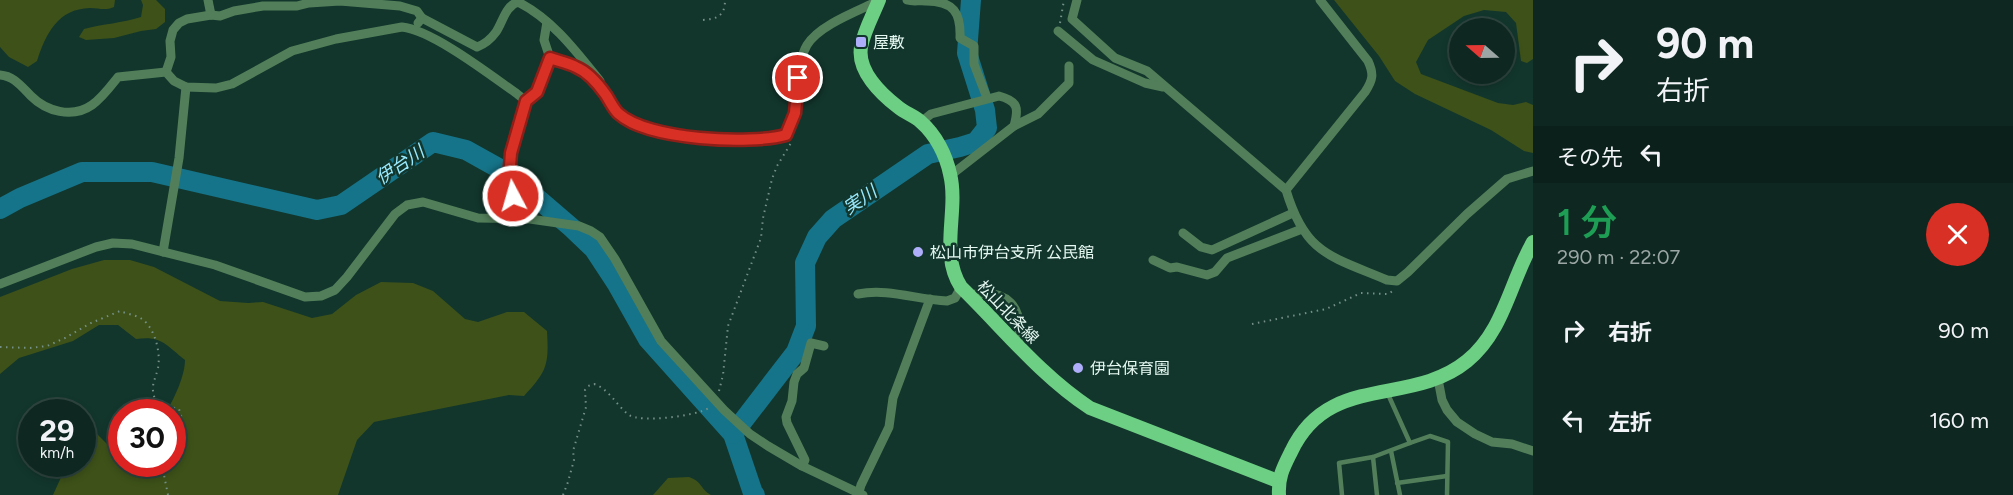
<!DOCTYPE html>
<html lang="ja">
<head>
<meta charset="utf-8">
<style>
	:root { --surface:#0e2821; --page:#17302a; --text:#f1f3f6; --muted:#9ba6a5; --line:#2e443f }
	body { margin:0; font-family:Figtree,"Noto Sans JP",sans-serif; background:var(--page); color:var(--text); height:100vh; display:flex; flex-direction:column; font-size:22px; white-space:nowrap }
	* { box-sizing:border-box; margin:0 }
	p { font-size:20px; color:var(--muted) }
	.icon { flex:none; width:33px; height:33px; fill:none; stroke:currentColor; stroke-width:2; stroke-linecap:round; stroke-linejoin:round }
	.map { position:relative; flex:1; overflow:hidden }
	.sheet { display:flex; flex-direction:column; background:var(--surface); width:480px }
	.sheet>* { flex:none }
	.banner { background:#0e2821; color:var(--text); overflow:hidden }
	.needle { width:39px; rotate:290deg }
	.controls { position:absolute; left:1449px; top:18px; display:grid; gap:12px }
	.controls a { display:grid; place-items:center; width:66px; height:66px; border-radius:50%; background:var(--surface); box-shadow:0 3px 9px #0003,0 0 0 2px var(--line); font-size:30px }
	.speed { position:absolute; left:18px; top:399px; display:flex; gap:12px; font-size:30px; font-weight:700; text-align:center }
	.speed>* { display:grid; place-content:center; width:78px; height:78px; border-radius:50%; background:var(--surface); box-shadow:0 3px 9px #0003,0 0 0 2px var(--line); line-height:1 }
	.speed small { font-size:15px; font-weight:400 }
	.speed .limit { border:9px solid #d22; background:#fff; color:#111 }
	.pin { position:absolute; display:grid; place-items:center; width:51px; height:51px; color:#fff; margin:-26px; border:3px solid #fff; border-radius:50%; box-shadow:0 2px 6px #0007 }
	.me { position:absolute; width:66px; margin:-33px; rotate:354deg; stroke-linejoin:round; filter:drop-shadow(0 0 4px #0008) }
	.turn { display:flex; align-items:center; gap:21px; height:126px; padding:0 24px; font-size:27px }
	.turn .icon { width:78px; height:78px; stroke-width:2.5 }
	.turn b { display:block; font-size:42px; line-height:51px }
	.then { display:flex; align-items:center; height:57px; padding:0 24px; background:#0003; gap:12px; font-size:22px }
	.round { display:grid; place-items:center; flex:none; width:63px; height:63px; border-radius:32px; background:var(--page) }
	.overview { display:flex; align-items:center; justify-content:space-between; height:102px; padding:0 24px }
	h1 { font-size:36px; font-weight:600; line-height:45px; color:#1e9e55 }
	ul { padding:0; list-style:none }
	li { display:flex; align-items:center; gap:18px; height:90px; padding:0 24px }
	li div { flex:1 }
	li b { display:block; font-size:22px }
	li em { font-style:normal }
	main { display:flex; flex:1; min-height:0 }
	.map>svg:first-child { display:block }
	.green { fill:#3d5119 }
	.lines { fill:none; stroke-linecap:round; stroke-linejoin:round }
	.river { stroke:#157489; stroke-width:20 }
	.path { stroke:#749087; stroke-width:2; stroke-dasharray:1.5 4.5; stroke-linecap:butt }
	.lane { stroke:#527f5a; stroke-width:4.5 }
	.street { stroke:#527f5a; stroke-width:9 }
	.primary { stroke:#6dcf83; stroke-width:14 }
	.route-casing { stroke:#8d1f18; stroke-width:15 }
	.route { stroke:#d93025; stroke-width:10 }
	.poi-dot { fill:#aeaefa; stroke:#12362c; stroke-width:2 }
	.labels { text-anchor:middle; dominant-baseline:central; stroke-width:5; stroke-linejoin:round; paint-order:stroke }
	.poi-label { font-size:16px; fill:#e5f8f1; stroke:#12362c; text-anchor:start }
	.street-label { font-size:16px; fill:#e5f8f1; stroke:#12362c }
	.water-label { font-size:18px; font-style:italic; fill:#9aeaff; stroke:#12362c }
</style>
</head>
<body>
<main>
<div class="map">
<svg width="1533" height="495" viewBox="0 0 1533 495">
	<rect width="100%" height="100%" fill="#12362c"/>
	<g class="green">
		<path d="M0,0h115l-1,7c-9,4 -15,1 -24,1 -32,1 -44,25 -53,53l-9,6 -19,-10 -9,-10z"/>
		<path d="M141,0h15l9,9v13l-9,7 -15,2 -27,7 -28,2 -7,-3 5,-8c19,-5 38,-6 57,-12l2,-12z"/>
		<polygon points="1334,0 1533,0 1533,59 1527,63 1521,61 1516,23 1506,12 1484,10 1464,16 1428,40 1416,62 1421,74 1498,103 1513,105 1526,102 1533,105 1533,153 1524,151 1491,130 1415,94 1395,81 1379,56"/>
		<path d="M104,260h26l24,7 66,34 28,2 15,-1 49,16 20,-4 24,-19 25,-13 32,1 20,8 32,28 13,3 29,-10h17l23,19c2,34 0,40 -23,65l-15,-1 -135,27 -17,18 -19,55h-285l14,-31h15l1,-38 8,2 24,24h6l1,12h50v-52h-6c8,-13 19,-36 19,-52 -18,-14 -23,-25 -49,-21l-18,-14h-19l-26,16 -54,17 -19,16v-77l72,-28z"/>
		<path d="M689,477c14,5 11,12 22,18h-58l15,-17z"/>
	</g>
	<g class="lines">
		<g class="river">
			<polyline points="0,209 20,198 82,172 152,172 317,210 341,205 433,142 466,150 509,174 572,228 594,249 617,284 648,339 733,434 753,493 755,495"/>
			<polyline points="733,434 796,352 806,326 805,263 817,237 833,219 928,154 960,147 976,142 987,128 985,110 967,53 971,0"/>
		</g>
		<g class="path">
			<path d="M703,20c14,-1 22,-4 22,-20"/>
			<polyline points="1060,23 1064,0"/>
			<polyline points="1252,324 1326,309 1361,293 1388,294 1393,291"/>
			<path d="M0,347l30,1 17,-2 18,-8 26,-15 29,-12c7,3 16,4 22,8 13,9 19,34 16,49 -3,13 -8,17 -3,31l12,7 12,3c6,18 10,38 -7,52"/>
			<polyline points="719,391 723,375 728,326 761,238 763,218 772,179 777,166 791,143"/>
			<polyline points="168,495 164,475 169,464"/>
			<path d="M563,495l5,-13 6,-22 -1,-9 13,-44 -1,-17 3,-4 6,-2c15,5 23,22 35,31 12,8 67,1 80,-7"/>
		</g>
		<g class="lane">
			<polyline points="1410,443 1430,436 1448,442 1447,495"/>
			<polyline points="1391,451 1400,495"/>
			<polyline points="1373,457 1377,495"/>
			<polyline points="1397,483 1447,476"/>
			<polyline points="1342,495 1339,463 1373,457 1410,443 1387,392"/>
		</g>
		<g class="street">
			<polyline points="208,0 211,15"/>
			<path d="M907,0c7,2 12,0 19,1 28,0 35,12 34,37l14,8v18l13,34"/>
			<path d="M1077,0l-5,19 43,39 32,13 139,119c19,64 44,66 101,90l10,1 11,-9 59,-58 40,-35 26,-8"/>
			<polyline points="547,22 544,40 550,58"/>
			<path d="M418,23l4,-5 55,29c8,-3 14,-8 19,-15 7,-10 9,-26 22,-30 34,17 58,49 82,79"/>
			<polyline points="1058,31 1093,60 1145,83 1163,87"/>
			<polyline points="166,72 171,57 170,41 173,30 179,23 187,19 211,15 220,16 234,11 263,6 297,6 309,3 340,1 400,6 417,11 422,18"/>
			<path d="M0,75c14,1 21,11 31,21 15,15 41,23 61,9 10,-7 18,-18 26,-28l48,-5 8,9 12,6 30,1 16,-4 60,-33 44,-12 66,-12c30,3 87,47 114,66l10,8"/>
			<path d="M921,122l10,-8 68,-18c19,5 20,12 15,30l-63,49"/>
			<polyline points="1014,126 1038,114 1069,83 1069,66"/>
			<path d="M1286,190l79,-98c8,-12 9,-18 3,-31l-48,-61"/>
			<path d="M513,218l-3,-52 1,-13 15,-52 11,-9 13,-34c8,3 19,5 26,9 12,5 23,18 30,29 4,5 8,14 13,19 29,25 132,30 167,20 9,-20 8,-29 11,-49 2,-14 3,-29 10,-41 12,-20 51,-34 71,-44"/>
			<polyline points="1183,233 1201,247 1212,250 1293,213"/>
			<polyline points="163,252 179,158 186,87"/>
			<polyline points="1153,260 1170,268 1177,267 1207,275 1215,272 1227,258 1302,229"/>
			<polyline points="0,284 96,247 113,243 132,244 215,265 305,297 321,296 335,290 347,277 395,214 407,205 423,202 478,218 530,219 579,226 591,231 600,237 615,259 661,341 724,410 750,434 768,446 802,466 863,495"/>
			<path d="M858,294c31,-6 59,6 89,7l8,-3 6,-11"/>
			<path d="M970,295c37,-8 56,12 47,50"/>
			<polyline points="1438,379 1442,400 1447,410 1457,422 1475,434 1492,442 1512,444 1533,451"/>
			<polyline points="802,466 805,460 787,423 786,417 792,401 794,382 797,374 804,368 811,343 824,346"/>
			<polyline points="861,495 859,492 861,485 889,427 893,398 930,299"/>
		</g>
		<g class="primary">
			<path d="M879,0c-6,15 -15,31 -18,47 -4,24 20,47 37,60 7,6 17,9 23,15 15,13 25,33 29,52 9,37 -11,79 11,113 42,41 79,88 129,121l188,73"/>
			<path d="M1279,495c-1,-18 4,-27 12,-43 37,-80 120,-45 176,-91 37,-30 43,-79 66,-119"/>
		</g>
	</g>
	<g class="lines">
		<defs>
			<path id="route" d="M513,196l-3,-30 1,-13 15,-52 11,-9 13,-34c8,3 19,5 26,9 12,5 23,18 30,28 4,6 8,15 13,19 29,26 131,31 167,21l9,-22 3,-35"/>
		</defs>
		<use href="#route" class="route-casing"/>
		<use href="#route" class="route"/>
	</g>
	<g class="poi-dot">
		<rect x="855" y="36" width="12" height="12" rx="3"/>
		<circle cx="918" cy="252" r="6"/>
		<circle cx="1078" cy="368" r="6"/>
	</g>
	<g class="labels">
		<g class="poi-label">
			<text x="873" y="42">屋敷</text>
			<text x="930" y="252">松山市伊台支所 公民館</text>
			<text x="1090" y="368">伊台保育園</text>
		</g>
		<g class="street-label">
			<text transform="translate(1008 312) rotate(46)">松山北条線</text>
		</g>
		<g class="water-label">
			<text transform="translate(400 165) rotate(-34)">伊台川</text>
			<text transform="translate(860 200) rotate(-34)">実川</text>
		</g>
	</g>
</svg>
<div class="controls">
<a><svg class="needle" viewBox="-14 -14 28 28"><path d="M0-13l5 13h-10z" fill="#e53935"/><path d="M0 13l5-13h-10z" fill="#9ba6a5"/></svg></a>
</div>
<div class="speed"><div>29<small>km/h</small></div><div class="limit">30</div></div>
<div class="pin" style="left:798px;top:78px;background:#d93025"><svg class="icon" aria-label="arrive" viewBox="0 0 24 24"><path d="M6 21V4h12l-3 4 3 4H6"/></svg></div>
<svg class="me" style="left:513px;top:196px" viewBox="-20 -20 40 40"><circle r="17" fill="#d93025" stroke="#fff" stroke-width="3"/><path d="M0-11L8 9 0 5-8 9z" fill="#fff"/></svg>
</div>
<section class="sheet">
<div class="banner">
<div class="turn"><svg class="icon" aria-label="right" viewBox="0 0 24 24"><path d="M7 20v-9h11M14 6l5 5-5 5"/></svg><div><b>90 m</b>右折</div></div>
<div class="then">その先<svg class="icon" aria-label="left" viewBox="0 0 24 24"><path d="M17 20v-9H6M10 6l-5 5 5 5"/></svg></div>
</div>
<div class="overview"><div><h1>1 分</h1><p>290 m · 22:07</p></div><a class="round" style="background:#d93025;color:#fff"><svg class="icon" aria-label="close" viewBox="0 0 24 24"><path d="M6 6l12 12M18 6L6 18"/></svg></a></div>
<ul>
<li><svg class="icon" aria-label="right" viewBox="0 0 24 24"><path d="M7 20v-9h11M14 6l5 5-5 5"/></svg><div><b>右折</b></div><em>90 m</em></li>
<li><svg class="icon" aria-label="left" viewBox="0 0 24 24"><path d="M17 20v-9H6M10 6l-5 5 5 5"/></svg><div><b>左折</b></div><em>160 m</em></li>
</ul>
</section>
</main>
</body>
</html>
